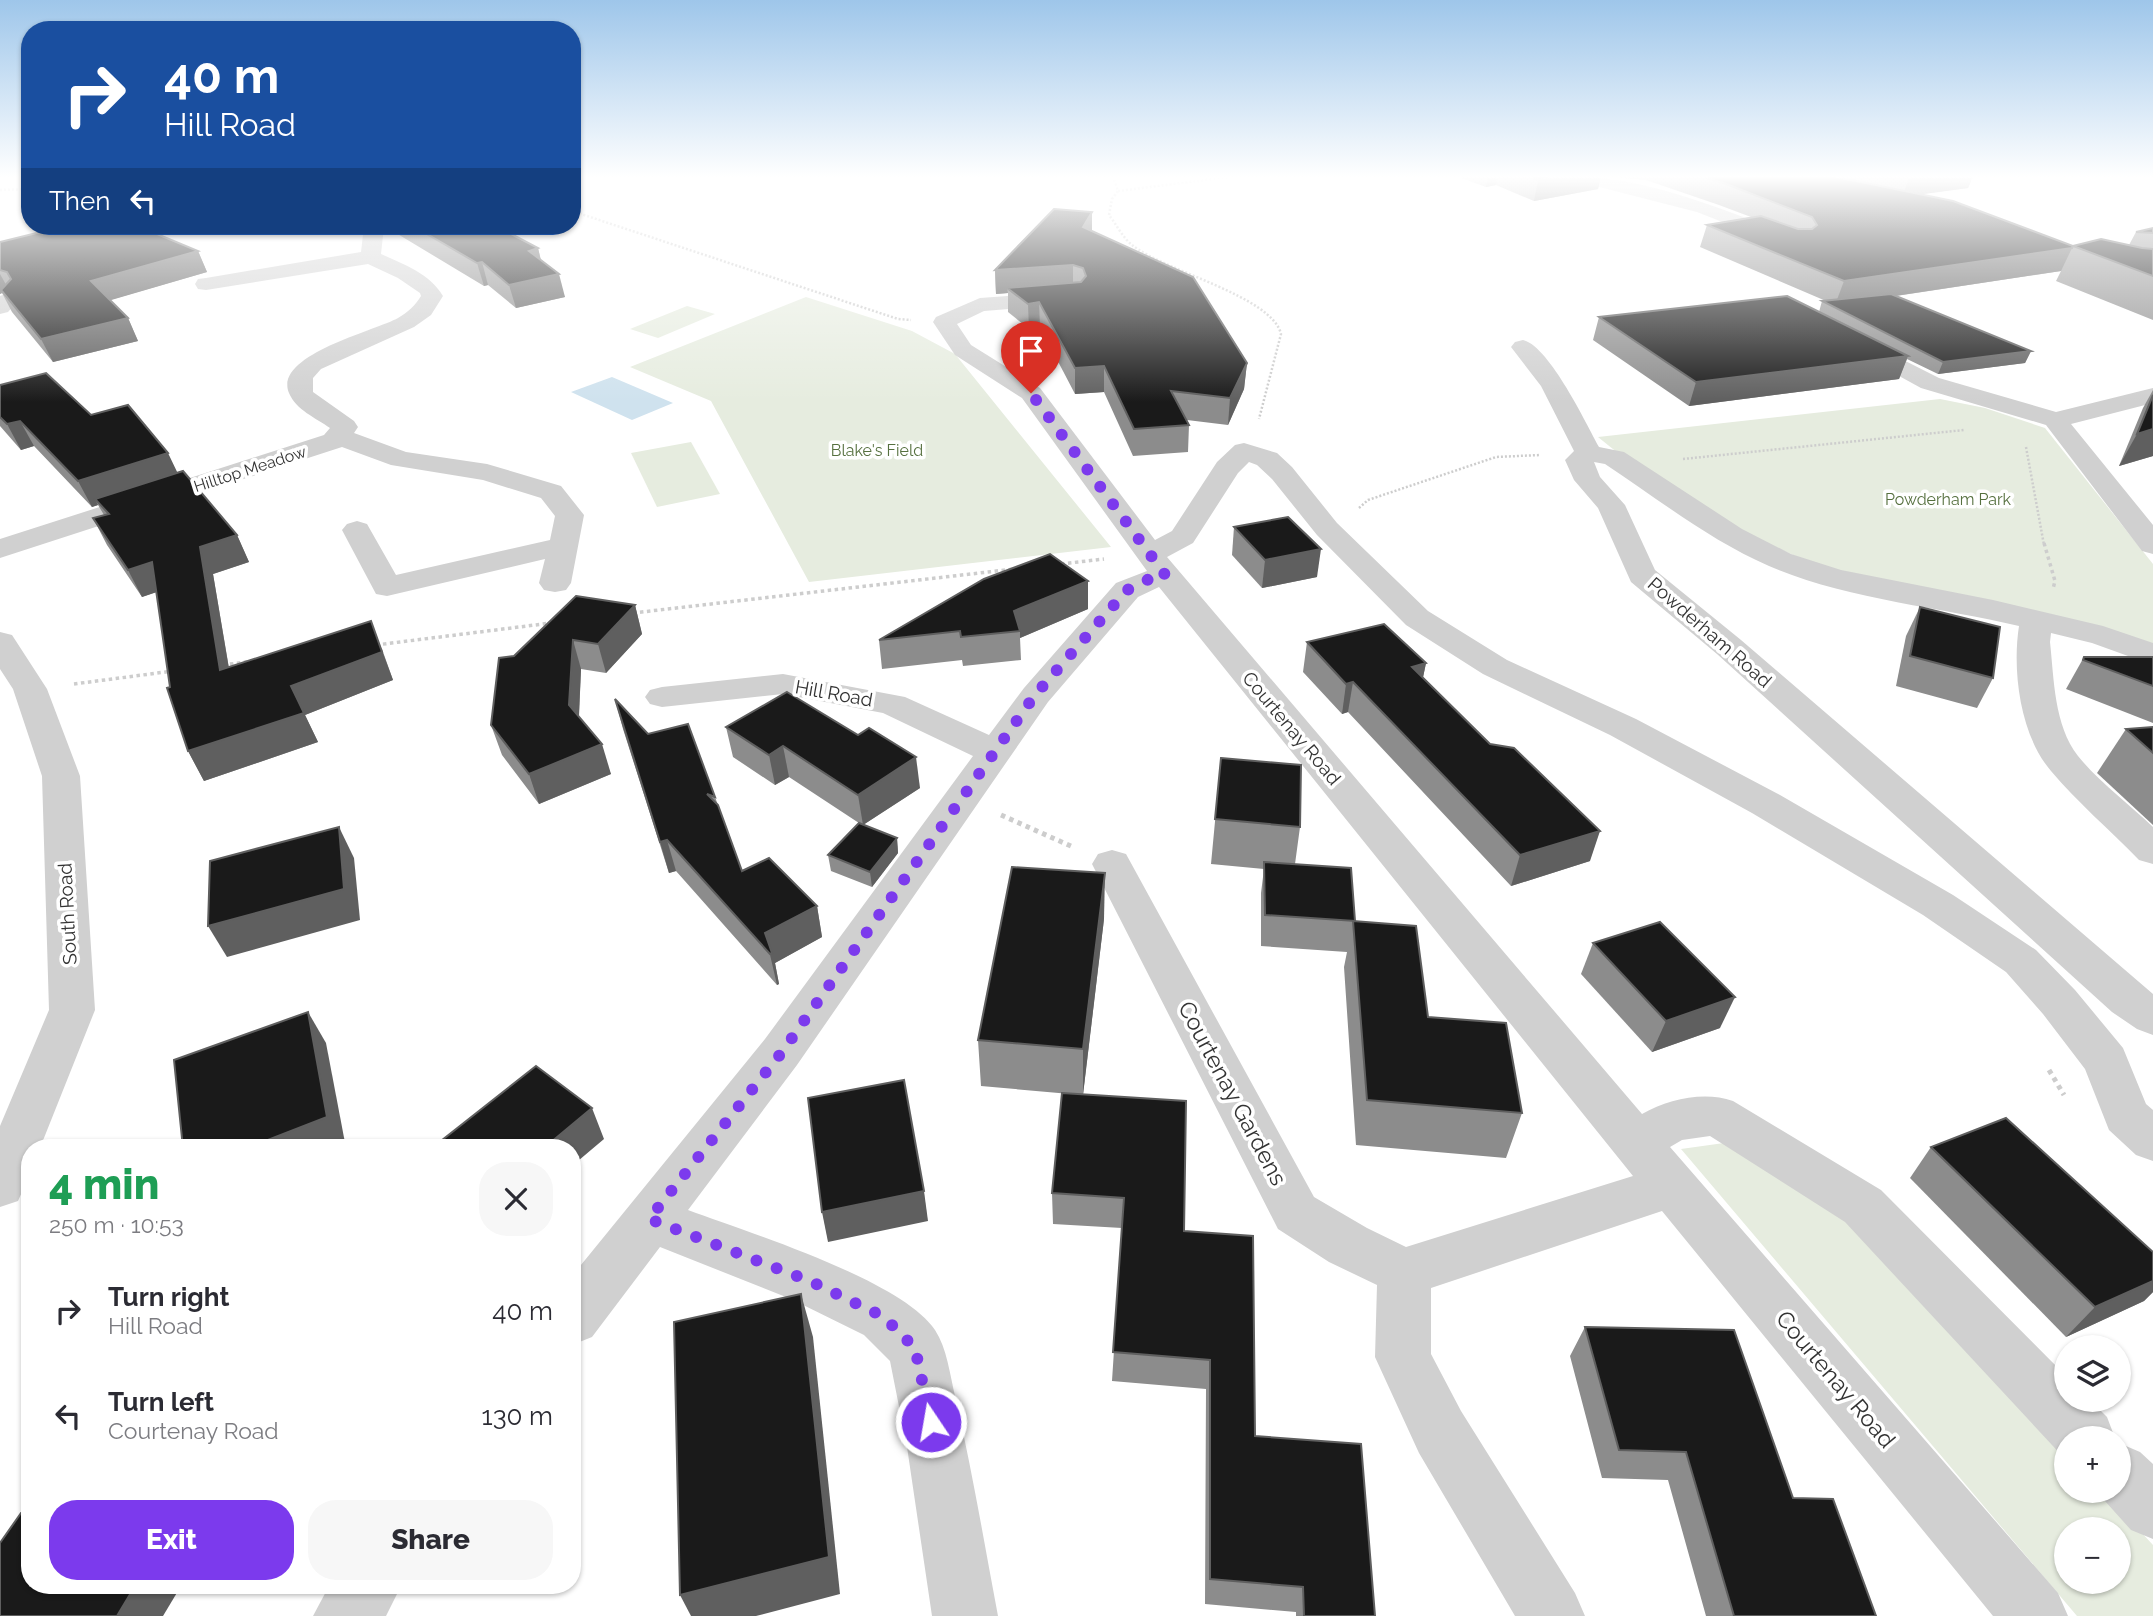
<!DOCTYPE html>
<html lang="en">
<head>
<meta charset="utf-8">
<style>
	:root { --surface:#fff; --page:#f7f7f7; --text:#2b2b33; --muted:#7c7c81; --accent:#7c3aed }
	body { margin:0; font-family:Raleway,sans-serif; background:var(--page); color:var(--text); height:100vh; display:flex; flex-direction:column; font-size:26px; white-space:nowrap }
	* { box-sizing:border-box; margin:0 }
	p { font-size:23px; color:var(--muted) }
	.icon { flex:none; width:38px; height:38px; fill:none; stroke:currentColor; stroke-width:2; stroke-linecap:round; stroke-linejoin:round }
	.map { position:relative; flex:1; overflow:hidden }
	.side { position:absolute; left:21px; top:1139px; width:560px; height:455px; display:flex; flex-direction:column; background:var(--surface); border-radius:28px; box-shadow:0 2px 5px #0004 }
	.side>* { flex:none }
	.hud { position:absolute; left:21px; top:21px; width:560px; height:214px; border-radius:28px; box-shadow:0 2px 5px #0004; background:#1a4fa0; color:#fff; overflow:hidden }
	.buttons { position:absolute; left:2054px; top:1335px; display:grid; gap:14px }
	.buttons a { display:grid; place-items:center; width:77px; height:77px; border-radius:50%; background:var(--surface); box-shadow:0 2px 5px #0004; font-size:35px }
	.pin { position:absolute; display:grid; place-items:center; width:60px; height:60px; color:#fff; margin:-72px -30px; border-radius:50% 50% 50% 0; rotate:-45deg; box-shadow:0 0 7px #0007 }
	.pin .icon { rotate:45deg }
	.me { position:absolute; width:77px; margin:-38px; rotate:348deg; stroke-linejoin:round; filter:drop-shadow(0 0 5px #0008) }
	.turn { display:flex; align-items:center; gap:24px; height:147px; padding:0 28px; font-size:32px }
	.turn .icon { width:91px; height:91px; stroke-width:2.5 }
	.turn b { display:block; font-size:49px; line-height:60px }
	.then { display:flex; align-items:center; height:66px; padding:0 28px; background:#0003; gap:14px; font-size:26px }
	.round { display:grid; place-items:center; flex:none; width:74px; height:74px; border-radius:28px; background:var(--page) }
	.head { display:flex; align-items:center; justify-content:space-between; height:119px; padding:0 28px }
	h1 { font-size:42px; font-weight:800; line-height:52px; color:#1e9e55 }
	.action { display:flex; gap:14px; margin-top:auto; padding:14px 28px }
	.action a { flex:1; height:80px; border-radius:28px; background:var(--accent); color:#fff; font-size:28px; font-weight:800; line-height:80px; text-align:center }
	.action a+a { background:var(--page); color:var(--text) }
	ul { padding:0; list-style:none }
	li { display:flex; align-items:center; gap:21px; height:105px; padding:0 28px }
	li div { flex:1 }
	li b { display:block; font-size:26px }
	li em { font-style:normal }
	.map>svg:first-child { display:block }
	.green { fill:#e6ecdf; fill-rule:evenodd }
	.water { fill:#cfe2ee }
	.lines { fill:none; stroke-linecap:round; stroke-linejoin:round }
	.path-far2 { stroke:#cdcdcd; stroke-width:2.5; stroke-dasharray:2 2; stroke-linecap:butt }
	.path-far1 { stroke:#cdcdcd; stroke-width:3.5; stroke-dasharray:3.5 3.5; stroke-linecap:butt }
	.path { stroke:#cdcdcd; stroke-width:5; stroke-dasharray:4.5 4.5; stroke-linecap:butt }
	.minor { fill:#d0d0d0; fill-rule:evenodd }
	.wall { fill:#8c8c8c }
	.shaded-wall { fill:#5f5f5f }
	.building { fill:#1a1a1a; stroke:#5f5f5f; stroke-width:2 }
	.route { stroke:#7c3aed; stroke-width:12; stroke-dasharray:0 21.6 }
	.labels { text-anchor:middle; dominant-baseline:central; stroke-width:7; stroke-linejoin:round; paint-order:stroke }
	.far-park-label { font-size:16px; fill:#56703f; stroke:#fff }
	.far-street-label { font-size:16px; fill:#333; stroke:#fff }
	.street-label { font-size:19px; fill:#333; stroke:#fff }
	.near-street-label { font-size:23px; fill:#333; stroke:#fff }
</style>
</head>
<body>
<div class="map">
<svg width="2153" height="1616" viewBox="0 0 2153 1616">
	<rect width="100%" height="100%" fill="#fff"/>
	<g class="green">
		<polygon points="806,297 912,331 955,354 1111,547 809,582 711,401 630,367"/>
		<polygon points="687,306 715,314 658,338 630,329"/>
		<polygon points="1940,399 1985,408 2045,428 2153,564 2153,648 1815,565 1743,532 1624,458 1598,437"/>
		<polygon points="691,442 720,494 657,507 631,453"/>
		<path d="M1724,1143l127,76 216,233v39h36l50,54v71h-76l-396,-467zM2067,1530h52v52h-52z"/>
	</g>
	<polygon class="water" points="612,377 673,403 632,420 571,392"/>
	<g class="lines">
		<g class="path-far2">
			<path d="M1113,176l5,15 -6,8 -3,16c7,9 14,23 23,30 32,26 140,51 149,89l-22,85"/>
			<polyline points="0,190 30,189"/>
			<polyline points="1118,191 1237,176"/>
			<polyline points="572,211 898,319 911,320"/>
			<polyline points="2026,447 2044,545"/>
			<polyline points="1683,459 1964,430"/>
			<polyline points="1359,508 1368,500 1496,457 1540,455"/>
		</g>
		<g class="path-far1">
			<polyline points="2044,543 2055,581 2053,589"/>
			<polyline points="1061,564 1104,559"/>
			<polyline points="633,613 1014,569"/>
			<polyline points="376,645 551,623"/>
			<polyline points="223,665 253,661"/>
			<polyline points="74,684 173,671"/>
		</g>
		<g class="path">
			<polyline points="1001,815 1073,847"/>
			<polyline points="2049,1070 2064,1095"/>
		</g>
		<g class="minor">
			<path d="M1569,176c75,0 154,33 223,60l3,4 -3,4h-14l-81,-32 -125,-32z"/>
			<path d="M364,226h20l-3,28c24,11 48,19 62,42l-12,19 -17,12 -93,42 -8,9v14l41,29 4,6 -4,6 52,19 81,12 74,22 23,29 -13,68 -5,7 -11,2 -11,-2 -5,-7 6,-24 -158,37 -11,-2 -34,-64 5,-6 10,-3 10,3 29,51 154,-35 5,-24 -14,-18 -58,-18 -92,-15 -49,-18 -342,111v-19l324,-104 6,-7c-14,-10 -34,-18 -41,-35 -16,-38 86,-62 109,-75 10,-6 17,-12 23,-22l-1,-3 -22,-15 -30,-14 -162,26 -8,-1 -3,-5 3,-5 8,-1 155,-26z"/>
			<path d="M1060,292l8,2 3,5 -3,5 -84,7 -27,13 14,21 69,43 115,152 17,-9 45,-69 18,-17 9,-2 33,10 15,14 45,56 91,88 79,49 129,59 144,76 173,100 83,55 39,40 48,58 23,56 7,6v51l-17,-6 -27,-25 -24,-61 -42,-55 -37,-42 -83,-57 -171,-102 -142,-78 -127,-61 -77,-49 -89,-90 -45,-56 -15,-14 -8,-3 -11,11 -45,70 -26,14 475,557c27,-15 62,-23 91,-13l148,89 186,187v23h23l17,17 8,21h-48l-2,21 -220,-237 -135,-86 -28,4 -12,7 388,446 10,23h-75l-331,-405 -231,77v66l30,57 114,182 10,23h-70l-96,-163 -44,-96 2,-72 -48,-23 -51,-33 -186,-365 6,-10 14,-4 14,4 188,343 53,31 39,19 227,-71 -474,-589 -21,10 -90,105 -251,363 -109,145c59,22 214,70 247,120 12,18 15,45 20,66 17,73 29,146 43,220h-66l-25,-169 -17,-86 -26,-26 -73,-36 -131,-52 -68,90 -20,8v-69l193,-237 208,-283 -90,-43 -100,-19 -121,13 -12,-3 -5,-7 5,-7 12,-3 121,-13 122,23 84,38 35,-47 92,-105 31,-12 -125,-173 -67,-43 -22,-33 3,-5 44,-19z"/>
			<polygon points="8,293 16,295 19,300 8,312 0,314 0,296"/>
			<polygon points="1856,336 1939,378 2056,412 2153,388 2153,403 2071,424 2153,525 2153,554 2142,551 2046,425 1921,388 1848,348 1844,343 1848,338"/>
			<path d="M1523,340c26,6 63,83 76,107l25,5 118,77 49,25 50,16 152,30 110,26 50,17v22l-61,-22 -41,-10 -1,9c4,37 4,83 28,114 21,26 51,48 75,71v37l-14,-4c-29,-30 -62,-58 -88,-89 -31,-36 -39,-100 -32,-145 -80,-19 -175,-27 -250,-60 -58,-25 -111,-67 -164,-102l-11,-2 6,15 25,28 30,65 86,70 412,354v41l-16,-6 -25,-17 -395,-358 -86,-72 -33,-74 -24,-28 -9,-20 9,-9 -33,-65 -30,-39 4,-5z"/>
			<polygon points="0,632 12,635 47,689 80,776 95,1010 40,1148 30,1148 30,1174 18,1201 0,1207 0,1126 49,1010 42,776 13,689 0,669"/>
			<polygon points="2119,1443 2140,1452 2153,1464 2153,1539 2131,1530 2096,1491 2119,1491"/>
			<polygon points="329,1586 401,1586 386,1616 313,1616"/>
		</g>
	</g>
	<g class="wall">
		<polygon points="1456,176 1973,176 1968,188 1921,194 2073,246 2129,245 2136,232 2153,228 2153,320 2056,281 2061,271 1896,296 2031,351 2025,363 1938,374 1907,359 1899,379 1689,406 1593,340 1599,317 1819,312 1822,301 1826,301 1700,247 1707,225 1751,217 1719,205 1646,180 1601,176 1598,189 1534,201 1496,185 1486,187"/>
		<polygon points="389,226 506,226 508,232 538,248 541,260 565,297 516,308 488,285 484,286 391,230"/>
		<polygon points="1092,231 1247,363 1244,389 1228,425 1187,420 1189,425 1188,452 1133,456 1104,392 1075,394 1040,327 1029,329 1008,312 1008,293 996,294 995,270"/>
		<polygon points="0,242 198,251 207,272 110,300 128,318 138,341 53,362 12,312 2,293 0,294"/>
		<polygon points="0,385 91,415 178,473 237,535 249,562 213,574 229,668 382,649 393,680 305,715 318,742 204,781 188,751 170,687 156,592 142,597 107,545 93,518 104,515 98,505 92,507 34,446 21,450 0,426"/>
		<polygon points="2153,390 2153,456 2119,466 2143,408"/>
		<polygon points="1234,527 1317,577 1262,588 1232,555"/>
		<polygon points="1088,581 1088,609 1020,638 1021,660 963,666 962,660 882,669 879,640"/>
		<polygon points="635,605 642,634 606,673 581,669 579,717 611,774 539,804 502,755 491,725 514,656"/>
		<polygon points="1920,607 1993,678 1977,708 1896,686 1906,636"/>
		<polygon points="1307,642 1426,663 1423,677 1490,744 1590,861 1511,886 1348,712 1342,714 1303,672"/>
		<polygon points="2084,657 2153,657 2153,723 2066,689"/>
		<polygon points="615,699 648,734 715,797 742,871 817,906 822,937 775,963 779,984 777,985 676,871 669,873 623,729"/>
		<polygon points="726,727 858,735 920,788 863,825 897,838 898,853 872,887 831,871 828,855 862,825 789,777 775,785 733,757"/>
		<polygon points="2153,727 2153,825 2097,773 2126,729"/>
		<polygon points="1221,758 1300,827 1295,864 1355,921 1428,1017 1522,1113 1506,1158 1356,1145 1344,967 1347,952 1261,946 1261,893 1264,869 1211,864"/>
		<polygon points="1104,919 1083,1094 1184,1231 1255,1436 1375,1616 1296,1616 1296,1612 1205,1604 1206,1389 1112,1381 1122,1228 1053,1224 1052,1193 1070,1094 981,1086 978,1040"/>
		<polygon points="1593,943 1720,1028 1652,1052 1581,974"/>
		<polygon points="1931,1147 2153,1281 2153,1292 2144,1301 2066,1337 1910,1178"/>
		<polygon points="1585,1327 1793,1498 1876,1616 1706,1616 1668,1480 1602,1478 1570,1356"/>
	</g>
	<g class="shaded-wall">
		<polygon points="1488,176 1497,176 1496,185 1486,187"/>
		<polygon points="1562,176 1601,176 1598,189 1534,201 1538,180"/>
		<polygon points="1910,176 1973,176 1968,188 1902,197"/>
		<polygon points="1092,212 1092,234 1083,227"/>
		<polygon points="502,226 506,226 511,246 498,227"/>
		<polygon points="538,248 543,270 529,251"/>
		<polygon points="2072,248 2061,271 1835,305 1844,281"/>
		<polygon points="198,251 207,272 101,303 91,281"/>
		<polygon points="482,262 488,285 484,286 477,263"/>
		<polygon points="1073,265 1073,288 1007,288 1008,293 996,294 995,270"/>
		<polygon points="0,274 9,290 1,290 2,293 0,294"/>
		<polygon points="559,274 565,297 516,308 509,285"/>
		<polygon points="1039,302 1040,327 1029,329 1028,304"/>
		<polygon points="128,318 138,341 53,362 41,339"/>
		<polygon points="2031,351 2025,363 1938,374 1943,362"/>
		<polygon points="1908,356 1899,379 1689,406 1696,382"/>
		<polygon points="1247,363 1244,389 1228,425 1230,398"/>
		<polygon points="1104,366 1104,392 1075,394 1075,368"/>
		<polygon points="20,421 34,446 21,450 7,424"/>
		<polygon points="2153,429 2153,456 2119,466 2137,434"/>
		<polygon points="168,453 180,478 95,499 98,505 92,507 78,481"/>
		<polygon points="237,535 249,562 213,574 234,699 220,670 200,547"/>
		<polygon points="1321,549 1317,577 1262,588 1265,560"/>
		<polygon points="152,562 166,589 142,597 128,570"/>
		<polygon points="1088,581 1088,609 1020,638 1020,631 1014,611"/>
		<polygon points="635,605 642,634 606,673 598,644"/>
		<polygon points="371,621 393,680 305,715 318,742 204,781 188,751 291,686"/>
		<polygon points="573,640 581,669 578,735 569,705"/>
		<polygon points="1426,663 1420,692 1412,667"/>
		<polygon points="1353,682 1348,712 1342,714 1346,684"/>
		<polygon points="602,744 611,774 539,804 529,774"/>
		<polygon points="783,746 789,777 775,785 769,755"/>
		<polygon points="916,757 920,788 863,825 858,795"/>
		<polygon points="339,827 354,858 360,920 227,957 208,926"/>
		<polygon points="1600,831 1590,861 1511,886 1520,855"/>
		<polygon points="897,838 898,853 872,887 870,872"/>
		<polygon points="667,840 676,871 669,873 660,842"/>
		<polygon points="1105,873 1104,919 1083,1095 1083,1049"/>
		<polygon points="817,906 822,937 775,963 779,984 777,985 765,933"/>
		<polygon points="1735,997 1720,1028 1652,1052 1666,1021"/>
		<polygon points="308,1012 326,1043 346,1148 247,1148"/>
		<polygon points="592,1108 604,1139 572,1166 572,1148 544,1148"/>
		<polygon points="924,1191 928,1221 828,1242 822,1212"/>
		<polygon points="2153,1281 2153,1292 2144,1301 2066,1337 2095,1307"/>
		<polygon points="801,1294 813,1337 840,1594 756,1616 691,1616 680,1595"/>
		<polygon points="135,1586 181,1586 163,1616 117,1616"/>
	</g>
	<g class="building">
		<polygon points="1528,176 1562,176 1538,180"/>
		<polygon points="1700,176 1832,176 1953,201 2073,246 2072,248 1844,281 1707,225 1761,216 1798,229 1812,229 1817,225 1812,217 1726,184"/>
		<polygon points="1054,209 1092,212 1083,227 1193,277 1247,363 1230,398 1171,391 1189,425 1134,429 1104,366 1075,368 1039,302 1028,304 1007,288 1081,282 1086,276 1083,268 1073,265 995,270"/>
		<polygon points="65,226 138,226 198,251 91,281 128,318 41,339 1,290 11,279 7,272 0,270 0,242"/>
		<polygon points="413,226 502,226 498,227 538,248 529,251 559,274 509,285 482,262 477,263"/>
		<polygon points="2153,228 2153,233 2136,232"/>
		<polygon points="2101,239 2142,248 2153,249 2153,276 2073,246"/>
		<polygon points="1891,294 2031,351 1943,362 1822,301"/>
		<polygon points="1787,296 1908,356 1696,382 1599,317"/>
		<polygon points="46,373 91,415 128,405 168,453 78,481 20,421 7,424 0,417 0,385"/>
		<polygon points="2153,395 2153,429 2137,434"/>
		<polygon points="183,471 237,535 200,547 220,670 371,621 382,652 291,686 304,713 188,751 167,688 170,687 152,562 128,570 93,518 109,514 95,499"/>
		<polygon points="1288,517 1321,549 1265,560 1234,527"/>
		<polygon points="1050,554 1088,581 1014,611 1020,631 961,637 960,631 879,640 984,579"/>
		<polygon points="576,596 635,605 598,644 573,640 569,705 602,744 529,774 491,725 499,658 514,656"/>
		<polygon points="1920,607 2000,627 1993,678 1910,656"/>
		<polygon points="1384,624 1426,663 1412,667 1490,744 1514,748 1600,831 1520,855 1353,682 1346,684 1307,642"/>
		<polygon points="2084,657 2153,657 2153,686 2083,660"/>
		<polygon points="787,692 858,735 869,728 916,757 858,795 783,746 769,755 726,727"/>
		<polygon points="615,699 648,734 688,724 715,797 707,794 718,805 742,871 769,858 817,906 765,933 772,953 770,954 667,840 660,842"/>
		<polygon points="2153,727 2153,753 2126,729"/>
		<polygon points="1221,758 1301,765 1300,827 1215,819"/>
		<polygon points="859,823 897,838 870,872 828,855"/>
		<polygon points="339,827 344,889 208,926 210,861"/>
		<polygon points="1264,862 1351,868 1355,921 1265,915"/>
		<polygon points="1012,867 1105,873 1083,1049 978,1040"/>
		<polygon points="1353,921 1416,926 1428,1017 1506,1023 1522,1113 1367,1100"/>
		<polygon points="1660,922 1735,997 1666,1021 1593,943"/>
		<polygon points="308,1012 327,1117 247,1148 183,1148 174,1060"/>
		<polygon points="536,1066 592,1108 544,1148 432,1148"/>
		<polygon points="904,1080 924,1191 822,1212 808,1098"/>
		<polygon points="1062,1093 1186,1101 1184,1231 1253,1236 1255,1436 1361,1444 1375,1616 1304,1616 1303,1587 1210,1579 1210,1360 1113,1352 1124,1198 1052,1193"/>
		<polygon points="2006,1118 2153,1252 2153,1281 2095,1307 1931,1147"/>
		<polygon points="801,1294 829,1557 680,1595 674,1322"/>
		<polygon points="1585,1327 1734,1330 1793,1498 1833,1499 1876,1616 1734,1616 1686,1452 1619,1450"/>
		<polygon points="21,1513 30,1514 30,1586 135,1586 117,1616 0,1616 0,1543"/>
	</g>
	<linearGradient id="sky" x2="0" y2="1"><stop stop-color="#9ec6ea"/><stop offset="0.44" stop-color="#fff"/><stop offset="1" stop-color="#fff" stop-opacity="0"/></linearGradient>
	<rect width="2153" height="402" fill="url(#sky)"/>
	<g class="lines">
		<polyline class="route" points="931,1422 915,1348 884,1317 810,1281 649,1219 782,1052 1035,695 1127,590 1147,580 1166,576 1031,393"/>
	</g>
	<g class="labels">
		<g class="far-park-label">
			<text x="877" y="450">Blake's Field</text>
			<text x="1948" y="499">Powderham Park</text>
		</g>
		<g class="far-street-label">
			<text transform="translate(250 469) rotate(-18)">Hilltop Meadow</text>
		</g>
		<g class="street-label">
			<text transform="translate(1710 632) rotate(41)">Powderham Road</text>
			<text transform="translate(834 693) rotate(10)">Hill Road</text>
			<text transform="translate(1292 728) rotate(50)">Courtenay Road</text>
			<text transform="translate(67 914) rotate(-93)">South Road</text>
		</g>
		<g class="near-street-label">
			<text transform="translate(1233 1093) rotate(62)">Courtenay Gardens</text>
			<text transform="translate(1836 1379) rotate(50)">Courtenay Road</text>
		</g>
	</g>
</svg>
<div class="buttons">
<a><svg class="icon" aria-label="layers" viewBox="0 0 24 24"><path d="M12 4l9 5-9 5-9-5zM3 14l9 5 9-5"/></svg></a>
<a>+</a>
<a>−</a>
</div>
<div class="pin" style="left:1031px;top:393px;background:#d93025"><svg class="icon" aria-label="arrive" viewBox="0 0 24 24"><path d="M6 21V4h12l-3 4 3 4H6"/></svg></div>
<svg class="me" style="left:931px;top:1422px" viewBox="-20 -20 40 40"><circle r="17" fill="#7c3aed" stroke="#fff" stroke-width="3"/><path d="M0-11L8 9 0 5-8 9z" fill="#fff"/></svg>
<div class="hud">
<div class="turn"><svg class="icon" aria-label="right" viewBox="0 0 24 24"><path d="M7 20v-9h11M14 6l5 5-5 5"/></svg><div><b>40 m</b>Hill Road</div></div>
<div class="then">Then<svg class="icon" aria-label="left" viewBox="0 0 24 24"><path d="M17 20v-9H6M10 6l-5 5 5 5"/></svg></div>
</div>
<section class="side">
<div class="head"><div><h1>4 min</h1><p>250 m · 10:53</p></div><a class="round"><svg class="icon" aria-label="close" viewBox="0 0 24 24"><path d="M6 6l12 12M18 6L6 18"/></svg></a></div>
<ul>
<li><svg class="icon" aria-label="right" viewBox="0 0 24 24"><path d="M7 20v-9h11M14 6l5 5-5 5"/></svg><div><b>Turn right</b><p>Hill Road</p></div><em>40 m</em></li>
<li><svg class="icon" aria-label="left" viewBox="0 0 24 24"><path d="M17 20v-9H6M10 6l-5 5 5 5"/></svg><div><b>Turn left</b><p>Courtenay Road</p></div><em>130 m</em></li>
</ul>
<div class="action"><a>Exit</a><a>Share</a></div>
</section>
</div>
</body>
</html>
